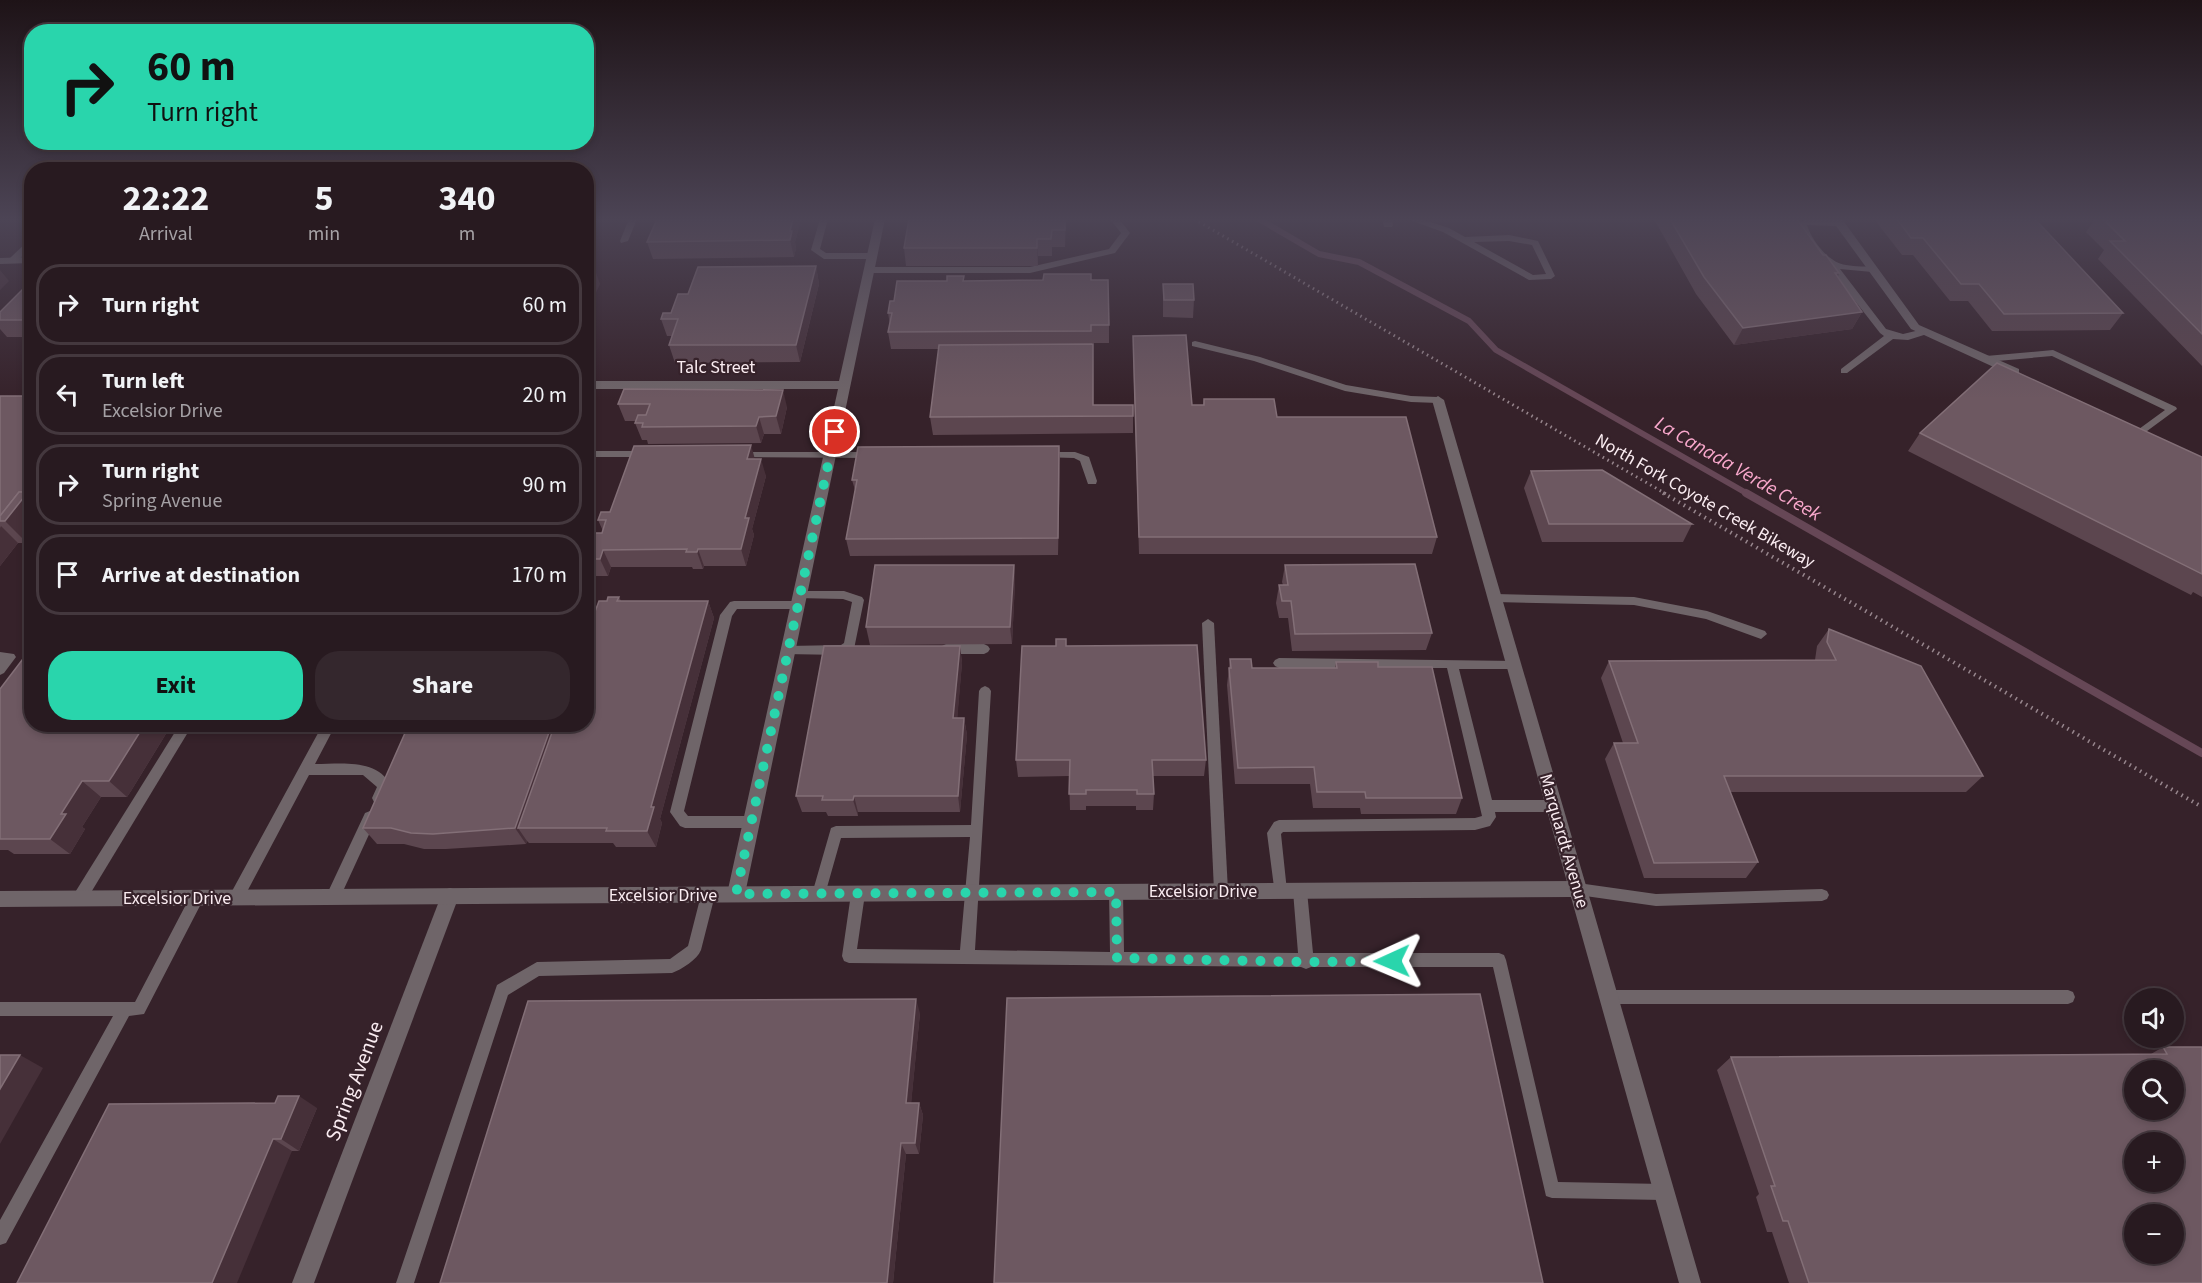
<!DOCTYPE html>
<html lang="en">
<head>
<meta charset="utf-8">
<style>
	:root { --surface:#281a20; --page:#34272d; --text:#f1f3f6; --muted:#a5a1a5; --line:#44383e; --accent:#29d5ac }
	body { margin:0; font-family:"Source Sans 3",sans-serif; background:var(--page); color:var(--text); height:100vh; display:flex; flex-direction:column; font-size:22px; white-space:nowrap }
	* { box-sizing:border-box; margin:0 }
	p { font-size:20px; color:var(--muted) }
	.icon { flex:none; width:33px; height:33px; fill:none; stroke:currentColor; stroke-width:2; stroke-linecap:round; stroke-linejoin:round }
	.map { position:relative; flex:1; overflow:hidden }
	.sheet { position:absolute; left:24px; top:162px; width:570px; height:570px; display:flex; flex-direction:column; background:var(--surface); border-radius:24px; box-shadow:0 3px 9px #0003,0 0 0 2px var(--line) }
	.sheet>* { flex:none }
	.guide { position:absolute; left:24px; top:24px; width:570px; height:126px; border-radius:24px; box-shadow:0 3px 9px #0003,0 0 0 2px var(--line); background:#29d5ac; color:#111; overflow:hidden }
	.tools { position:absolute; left:2124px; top:988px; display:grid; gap:12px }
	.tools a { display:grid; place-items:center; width:60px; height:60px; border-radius:50%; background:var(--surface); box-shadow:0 3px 9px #0003,0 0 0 2px var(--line); font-size:30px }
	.pin { position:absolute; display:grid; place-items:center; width:51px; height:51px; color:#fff; margin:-26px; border:3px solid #fff; border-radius:50%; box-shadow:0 2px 6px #0007 }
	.me { position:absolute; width:66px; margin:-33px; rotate:269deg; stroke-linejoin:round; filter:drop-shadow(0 0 4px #0008) }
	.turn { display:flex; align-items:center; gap:21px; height:126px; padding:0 24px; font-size:27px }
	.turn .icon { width:78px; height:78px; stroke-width:2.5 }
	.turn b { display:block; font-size:42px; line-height:51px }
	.eta { display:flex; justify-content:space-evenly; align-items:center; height:102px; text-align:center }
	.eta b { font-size:36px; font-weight:700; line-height:42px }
	.cta { display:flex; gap:12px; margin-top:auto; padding:12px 24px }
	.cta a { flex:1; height:69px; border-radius:24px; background:var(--accent); color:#111; font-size:24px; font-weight:700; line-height:69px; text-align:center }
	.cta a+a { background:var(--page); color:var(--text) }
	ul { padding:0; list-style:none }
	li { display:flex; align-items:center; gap:18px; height:81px; margin:0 12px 9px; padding:0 12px; border:3px solid var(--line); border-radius:24px }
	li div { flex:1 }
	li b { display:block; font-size:22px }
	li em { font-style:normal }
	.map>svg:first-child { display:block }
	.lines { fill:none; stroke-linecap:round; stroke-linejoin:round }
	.stream-far1 { stroke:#664756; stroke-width:6 }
	.stream { stroke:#664756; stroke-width:8 }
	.path-far1 { stroke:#97868d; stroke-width:3; stroke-dasharray:1.5 4; stroke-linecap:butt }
	.path { stroke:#97868d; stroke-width:4; stroke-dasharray:1.5 4.5; stroke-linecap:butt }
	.service { fill:#6f6569; fill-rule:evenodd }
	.minor { fill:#6f6569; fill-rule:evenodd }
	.tertiary { fill:#6f6569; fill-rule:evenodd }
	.wall { fill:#5c464f }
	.shaded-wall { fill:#463039 }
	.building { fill:#6d5861; stroke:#836f77; stroke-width:1.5; fill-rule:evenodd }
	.route { stroke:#29d5ac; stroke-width:10; stroke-dasharray:0 18 }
	.labels { text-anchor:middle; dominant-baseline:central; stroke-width:4.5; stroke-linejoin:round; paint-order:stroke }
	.street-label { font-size:18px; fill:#faecf1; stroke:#36222a }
	.water-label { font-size:20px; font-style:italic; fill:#f9a8cc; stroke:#36222a }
	.near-street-label { font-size:21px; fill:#faecf1; stroke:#36222a }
</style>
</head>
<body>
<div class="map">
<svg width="2202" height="1283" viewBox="0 0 2202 1283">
	<rect width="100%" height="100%" fill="#36222a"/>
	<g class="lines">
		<polyline class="stream-far1" points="1259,219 1319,254 1359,262 1469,321 1496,350 1748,494"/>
		<polyline class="stream" points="1746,493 2202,753"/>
		<polyline class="path-far1" points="1194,219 1666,494"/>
		<polyline class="path" points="1663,493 2202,807"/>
		<g class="service">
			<polygon points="629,219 637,219 628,241 621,243 620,241"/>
			<polygon points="820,219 828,219 820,249 826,253 872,253 876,256 872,259 824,259 811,250"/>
			<polygon points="1110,219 1119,219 1130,233 1115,253 1030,273 869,273 865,270 869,267 1030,267 1109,249 1121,233"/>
			<path d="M1407,219h14l28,9 16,9 44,-2 29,6 17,35 -4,3 -22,1 -86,-48zM1509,241l23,4 14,29 -13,1 -59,-33z"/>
			<path d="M1809,219l29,1 4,3 -4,3 -31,-1c5,16 22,38 39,40 10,2 20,1 29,2v4l-3,1 -32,-3 46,60 17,5 21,-5 3,1v4l-19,6 -15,-1 -46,34h-6v-4l43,-33 -4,-3 -80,-103 -1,-8z"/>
			<polygon points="29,240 32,240 32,247 16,262 10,262 10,258"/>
			<polygon points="1195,341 1260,357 1346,385 1411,396 1438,397 1443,400 1438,403 1411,402 1345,391 1254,361 1192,346 1192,342"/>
			<polygon points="2053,350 2176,407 2177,409 2143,434 2138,431 2139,429 2165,410 2052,356 1986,362 1981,359 1986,356"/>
			<polygon points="586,451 646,451 651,454 646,457 586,457"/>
			<polygon points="738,452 871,452 876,455 871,458 734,457 733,455 734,453"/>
			<polygon points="1044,452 1075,452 1089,457 1097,481 1096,484 1088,484 1080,461 1074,458 1040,457 1039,455 1040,453"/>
			<polygon points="800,591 844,591 862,597 864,600 854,649 843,655 784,654 782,651 784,648 788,646 841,645 844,643 852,602 843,599 796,598 794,595 796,592"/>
			<polygon points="1495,594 1634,597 1707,611 1765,631 1767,634 1761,639 1706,619 1634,605 1495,602 1489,598"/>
			<polygon points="734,601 798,601 804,605 798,609 737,609 732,616 684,811 688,816 751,816 756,818 758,822 756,826 751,828 685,828 680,826 670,812 720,615 730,602"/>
			<polygon points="1208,619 1214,623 1228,891 1226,895 1221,897 1216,895 1214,891 1202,623"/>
			<polygon points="946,644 984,644 988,646 990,649 988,652 984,654 946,654 942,652 940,649 942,646"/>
			<polygon points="0,652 14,654 16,657 4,673 0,675"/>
			<polygon points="1279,658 1517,661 1519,664 1517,667 1513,669 1459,669 1492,800 1554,800 1559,802 1561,806 1559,810 1554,812 1495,812 1496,817 1490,826 1475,830 1283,832 1281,834 1287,891 1285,895 1280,897 1275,895 1267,833 1274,822 1279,820 1475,818 1482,816 1447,668 1279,668 1275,666 1273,663 1275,660"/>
			<polygon points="985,686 989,688 991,691 975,950 1110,952 1109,892 1111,888 1116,886 1121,888 1123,892 1124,952 1298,953 1293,891 1295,887 1300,885 1305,887 1307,891 1313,953 1499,953 1504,955 1506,960 1558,1182 1664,1184 1670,1186 1672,1192 1670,1198 1664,1200 1552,1198 1546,1196 1493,967 1311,967 1306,969 1301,967 849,963 844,961 842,956 851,894 853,890 858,888 863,890 865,894 857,949 960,950 970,837 841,838 824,898 819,900 814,898 812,894 831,828 836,826 971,825 979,691 981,688"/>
			<polygon points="180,724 193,724 84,904 79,905 74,904 72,899 74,894"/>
			<path d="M323,724h13l-21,40c26,0 61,-6 76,21l-7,17 -5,2 -5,-2 -2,-4 5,-11 -14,-12h-54l-68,128 -5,1 -5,-1 -2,-5 2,-5z"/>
			<polygon points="370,811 375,813 377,817 338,902 333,903 328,902 326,897 328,892 365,813"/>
			<polygon points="1578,883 1656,894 1822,889 1827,891 1829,895 1827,899 1822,901 1656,906 1578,895 1573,893 1571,889 1573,885"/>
			<path d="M708,889l5,2 2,4 -14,55c-4,10 -19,19 -29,23l-133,3 -31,19 -94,288h-18l101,-298 40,-23 133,-3 18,-13 13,-51 2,-4z"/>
			<polygon points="197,892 202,893 204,898 144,1014 129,1016 6,1243 0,1245 0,1220 113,1016 0,1016 0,1002 135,1002 192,893"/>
			<polygon points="1608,990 2068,990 2073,992 2075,997 2073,1002 2068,1004 1608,1004 1603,1002 1601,997 1603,992"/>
		</g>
		<g class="minor">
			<polygon points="875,219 885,219 745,894 742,900 736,902 730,900 727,894 838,389 586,389 586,381 839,381"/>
			<polygon points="1382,219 1392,219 1393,225 1392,227 1384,227"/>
			<polygon points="1831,219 1842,219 1919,325 2019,369 2019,375 2011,375 1911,329"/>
			<polygon points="32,257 32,263 0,264 0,258"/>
			<polygon points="1438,396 1444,400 1587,889 1584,895 1578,897 1572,895 1569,889 1432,400"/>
			<polygon points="450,888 456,890 459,896 314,1283 292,1283 441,896 444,890"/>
		</g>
		<polygon class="tertiary" points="1578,881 1584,883 1587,889 1701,1283 1679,1283 1571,897 0,907 0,891"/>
	</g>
	<g class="wall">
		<polygon points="801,219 795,242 796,248 794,257 653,259 647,242"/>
		<polygon points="909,219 1066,219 1065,247 1052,247 1052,256 1038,256 1038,266 906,266 904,248"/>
		<polygon points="1654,219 1797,219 1823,255 1839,273 1838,277 1862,312 1852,329 1734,345 1696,294"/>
		<polygon points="1874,219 2035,219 2123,313 2110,330 1992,331 1968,301 1950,301 1913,255 1902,255"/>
		<polygon points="2095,219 2202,219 2202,366 2098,259 2104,250 2086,232"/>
		<polygon points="816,266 819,284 800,362 675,363 669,345 672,336 667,336 661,319 671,313 688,294"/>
		<polygon points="964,276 964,281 1091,280 1109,325 1109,343 1092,343 1093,405 1133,416 1133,433 933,435 930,417 939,349 891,349 888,332 890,325 888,313 894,301 947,281"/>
		<polygon points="32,280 32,337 7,337 0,329 0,312"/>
		<polygon points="1163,284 1194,300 1193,318 1163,317"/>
		<polygon points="1133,336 1192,405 1203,405 1204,399 1277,417 1437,537 1432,554 1139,554 1133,353"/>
		<polygon points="624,389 787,407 781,434 764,434 761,443 648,444 647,440 642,440 635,423 635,421 625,421 618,404"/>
		<polygon points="0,396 32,396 32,538 27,543 18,543 0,566"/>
		<polygon points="1920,433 2202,457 2202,597 2193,592 2191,595 1908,451"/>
		<polygon points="1059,446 1060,463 1058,555 850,556 846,539 855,490 852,480"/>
		<polygon points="755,459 766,476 752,529 754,535 746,566 704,566 703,569 693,569 692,567 611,567 608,576 586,576 586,533 602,533 603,531 598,520 610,512"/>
		<polygon points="1531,471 1692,524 1683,542 1542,542 1524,488"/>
		<polygon points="1014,565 1015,582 1012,644 870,645 866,627"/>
		<polygon points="1285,565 1432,633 1426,650 1292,651 1288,618 1279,618 1276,603 1279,585 1283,585 1282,582"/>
		<polygon points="619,597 621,601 708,601 714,618 660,819 662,823 656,847 616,847 613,843 529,843 527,841 526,844 446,849 424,849 404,844 377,844 363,828 595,612 607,601"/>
		<polygon points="1829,629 1983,776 1966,792 1730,792 1758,862 1746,878 1644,878 1605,759 1614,743 1623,743 1601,678 1609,661 1815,660 1817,646"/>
		<polygon points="960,646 962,663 957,718 964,718 967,735 960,812 858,812 858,816 828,816 826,812 802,812 796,796"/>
		<polygon points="1067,646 1206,760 1204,776 1153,776 1154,794 1153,810 1136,810 1136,806 1086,806 1086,810 1070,810 1069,776 1018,777 1016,760"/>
		<polygon points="1230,659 1252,668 1335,668 1336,662 1378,667 1462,798 1456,814 1361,814 1360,808 1313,808 1310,784 1235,784 1227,685"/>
		<polygon points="0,689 32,724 172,724 131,791 127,797 101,797 82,827 85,829 70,854 14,854 8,850 0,850"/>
		<polygon points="920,1013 911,1103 919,1103 923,1115 919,1154 906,1154 893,1283 440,1283"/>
		<polygon points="2163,1047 2202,1047 2202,1283 1789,1283 1772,1232 1767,1232 1756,1197 1759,1194 1717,1070 1731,1057 2151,1054"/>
		<polygon points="317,1108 299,1151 292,1151 17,1283"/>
	</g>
	<g class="shaded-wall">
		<polygon points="793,219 801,219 795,242 796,248 794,257 790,240 790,231"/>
		<polygon points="1065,219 1066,219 1065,247"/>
		<polygon points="1037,239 1038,256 1038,266 1037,248"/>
		<polygon points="816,266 819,284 800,362 796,345"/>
		<polygon points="594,267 600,284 586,314 586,283"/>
		<polygon points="0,270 9,281 0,290"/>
		<polygon points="1862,312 1852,329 1734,345 1743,328"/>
		<polygon points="783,390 787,407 781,434 776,416"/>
		<polygon points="759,417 764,434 761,443 756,426"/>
		<polygon points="751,445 756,463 747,459"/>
		<polygon points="1059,446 1060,463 1058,555 1058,538"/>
		<polygon points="761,459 766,476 752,529 754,535 746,566 741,549 745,518"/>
		<polygon points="32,490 32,538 27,543 5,521 28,492"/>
		<polygon points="1,526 18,543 0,566 0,528"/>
		<polygon points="698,549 704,566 703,569 697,552"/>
		<polygon points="603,550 611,567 608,576 600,559"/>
		<polygon points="1014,565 1015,582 1012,644 1010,627"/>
		<polygon points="708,601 714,618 660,819 662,823 656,847 647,831 651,807"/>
		<polygon points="594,609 602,626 586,671 586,629"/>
		<polygon points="960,646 962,663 956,735 953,718"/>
		<polygon points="964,718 967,735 960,812 958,796"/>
		<polygon points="145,724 172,724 131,791 127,797 109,781"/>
		<polygon points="552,724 568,724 518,828 527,841 526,844 515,828"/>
		<polygon points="82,781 101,797 82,827 85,829 70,854 50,839 61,814"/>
		<polygon points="854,796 858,812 858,816 853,800"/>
		<polygon points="916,999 920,1013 910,1115 906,1103"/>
		<polygon points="20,1055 43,1068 0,1144 0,1089"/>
		<polygon points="299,1096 317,1108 299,1151 281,1139"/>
		<polygon points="919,1103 923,1115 919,1154 915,1143"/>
		<polygon points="273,1139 292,1151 237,1283 212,1283"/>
		<polygon points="901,1143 906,1154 893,1283 887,1283"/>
	</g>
	<g class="building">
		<polygon points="657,219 793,219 790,231 792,231 790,240 647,242"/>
		<polygon points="909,219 1065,219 1065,230 1052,230 1051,239 1037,239 1037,248 904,248"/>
		<polygon points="1670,219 1797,219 1823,255 1826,255 1839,273 1835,273 1862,312 1743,328 1704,277"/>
		<polygon points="1897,219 2035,219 2123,313 2004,314 1979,284 1961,284 1923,238 1911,238"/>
		<polygon points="2103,219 2202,219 2202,334 2110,241 2125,241"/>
		<polygon points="816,266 796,345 669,345 678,319 661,319 663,313 671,313 678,294 688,294 698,267"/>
		<polygon points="586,267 594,267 586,283"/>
		<polygon points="1044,274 1091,274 1091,280 1108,280 1109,325 1091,325 1091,331 888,332 892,313 888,313 890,301 894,301 897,281 947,281 947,276 964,276 963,281 1043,280"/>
		<polygon points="32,280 32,320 0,320 0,312"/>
		<polygon points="1163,284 1193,284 1194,300 1164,300"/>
		<polygon points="1186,335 1192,405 1204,405 1204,399 1274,399 1277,417 1406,417 1437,537 1139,537 1133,336"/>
		<polygon points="1093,344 1093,405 1133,405 1133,416 930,417 939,345"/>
		<polygon points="1997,363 2202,457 2202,574 1920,433"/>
		<polygon points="624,389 783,390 776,416 759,417 756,426 642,427 643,423 635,423 638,415 646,415 650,404 618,404"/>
		<polygon points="0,396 32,396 32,490 29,493 19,492 0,516"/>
		<polygon points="751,445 747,459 761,459 745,518 749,518 741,549 698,549 697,552 686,552 687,549 603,550 600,559 586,559 586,533 602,533 606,520 598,520 601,512 610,512 634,446"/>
		<polygon points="1059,446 1058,538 846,539 857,480 852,480 858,447"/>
		<polygon points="1602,470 1692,524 1549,524 1531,471"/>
		<polygon points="19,492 28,492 5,521 0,521 0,516"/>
		<polygon points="1415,564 1432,633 1295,634 1291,601 1282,601 1279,585 1288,585 1285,565"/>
		<polygon points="875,565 1014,565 1010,627 866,627"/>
		<polygon points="608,597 619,597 617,601 708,601 651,807 654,807 647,831 606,831 607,828 518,828 555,724 586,724 586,636 599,601 607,601"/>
		<polygon points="586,609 594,609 586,629"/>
		<polygon points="1829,629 1921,666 1983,776 1724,776 1758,862 1654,863 1614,743 1638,743 1609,661 1836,660 1827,642"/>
		<polygon points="1056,639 1066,639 1066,646 1197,645 1206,760 1152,760 1154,794 1137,794 1137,790 1086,790 1086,794 1069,794 1070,760 1016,760 1022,646 1056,646"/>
		<polygon points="824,646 960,646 953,718 964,718 958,796 854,796 853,800 822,800 823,796 796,796"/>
		<polygon points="32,647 32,724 145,724 113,775 109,781 82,781 61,814 66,814 50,839 0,839 0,689"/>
		<polygon points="1230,659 1251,659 1252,668 1337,668 1336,662 1378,662 1378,667 1432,667 1462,798 1366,798 1365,792 1317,792 1314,767 1238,768 1229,668 1231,668"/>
		<polygon points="409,724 552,724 515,828 433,834 411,833 391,828 363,828"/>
		<polygon points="1480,994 1543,1283 994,1283 1007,998"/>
		<polygon points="916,999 906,1103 919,1103 915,1143 901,1143 887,1283 440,1283 528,1001"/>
		<path d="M2163,1047h39v236h-393l-21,-62h-5l-12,-35h4l-44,-129 436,-3zM2134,1071h40v39h-40zM2134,1143h40v39h-40zM2134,1215h40v39h-40z"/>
		<polygon points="0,1055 20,1055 0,1089"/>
		<polygon points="278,1096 299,1096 281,1139 273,1139 212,1283 17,1283 109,1104 275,1103"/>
	</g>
	<linearGradient id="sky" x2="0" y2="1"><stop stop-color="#1e1317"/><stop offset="0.55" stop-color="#4c4455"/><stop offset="1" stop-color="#4c4455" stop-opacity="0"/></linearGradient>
	<rect width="2202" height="399" fill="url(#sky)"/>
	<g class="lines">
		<polyline class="route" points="835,432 736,894 1116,892 1117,958 1306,962 1392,961"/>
	</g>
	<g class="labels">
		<g class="street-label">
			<text x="716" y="367">Talc Street</text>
			<text transform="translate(1705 501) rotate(30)">North Fork Coyote Creek Bikeway</text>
			<text transform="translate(1564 841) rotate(74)">Marquardt Avenue</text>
			<text x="1203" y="891">Excelsior Drive</text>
			<text x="663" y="895">Excelsior Drive</text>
			<text x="177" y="898">Excelsior Drive</text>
		</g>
		<g class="water-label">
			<text transform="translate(1738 469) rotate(30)">La Canada Verde Creek</text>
		</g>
		<g class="near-street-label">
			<text transform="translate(354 1081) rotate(-69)">Spring Avenue</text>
		</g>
	</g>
</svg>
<div class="tools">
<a><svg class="icon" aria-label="sound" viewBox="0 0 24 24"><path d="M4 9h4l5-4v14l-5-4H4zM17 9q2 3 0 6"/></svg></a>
<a><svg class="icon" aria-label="search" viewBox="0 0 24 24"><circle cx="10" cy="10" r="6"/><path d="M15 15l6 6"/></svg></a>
<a>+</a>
<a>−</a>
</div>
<div class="pin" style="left:835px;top:432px;background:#d93025"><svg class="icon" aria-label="arrive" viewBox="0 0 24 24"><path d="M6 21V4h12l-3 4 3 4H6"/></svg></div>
<svg class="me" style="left:1392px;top:961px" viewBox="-20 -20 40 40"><path d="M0-17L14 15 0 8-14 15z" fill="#29d5ac" stroke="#fff" stroke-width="4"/></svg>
<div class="guide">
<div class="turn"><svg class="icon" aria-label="right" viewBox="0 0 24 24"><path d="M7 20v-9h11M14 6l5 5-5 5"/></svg><div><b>60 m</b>Turn right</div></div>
</div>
<section class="sheet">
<div class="eta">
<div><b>22:22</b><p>Arrival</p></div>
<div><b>5</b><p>min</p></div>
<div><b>340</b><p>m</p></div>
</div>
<ul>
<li><svg class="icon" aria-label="right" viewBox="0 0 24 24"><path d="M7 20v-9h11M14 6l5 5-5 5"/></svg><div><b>Turn right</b></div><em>60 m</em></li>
<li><svg class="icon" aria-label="left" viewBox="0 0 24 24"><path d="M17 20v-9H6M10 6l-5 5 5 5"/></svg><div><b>Turn left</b><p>Excelsior Drive</p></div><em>20 m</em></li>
<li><svg class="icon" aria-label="right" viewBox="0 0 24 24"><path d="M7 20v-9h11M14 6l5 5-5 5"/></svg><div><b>Turn right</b><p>Spring Avenue</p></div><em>90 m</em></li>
<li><svg class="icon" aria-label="arrive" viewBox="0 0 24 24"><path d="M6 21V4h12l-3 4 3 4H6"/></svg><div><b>Arrive at destination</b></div><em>170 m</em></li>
</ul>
<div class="cta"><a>Exit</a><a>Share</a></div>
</section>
</div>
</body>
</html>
